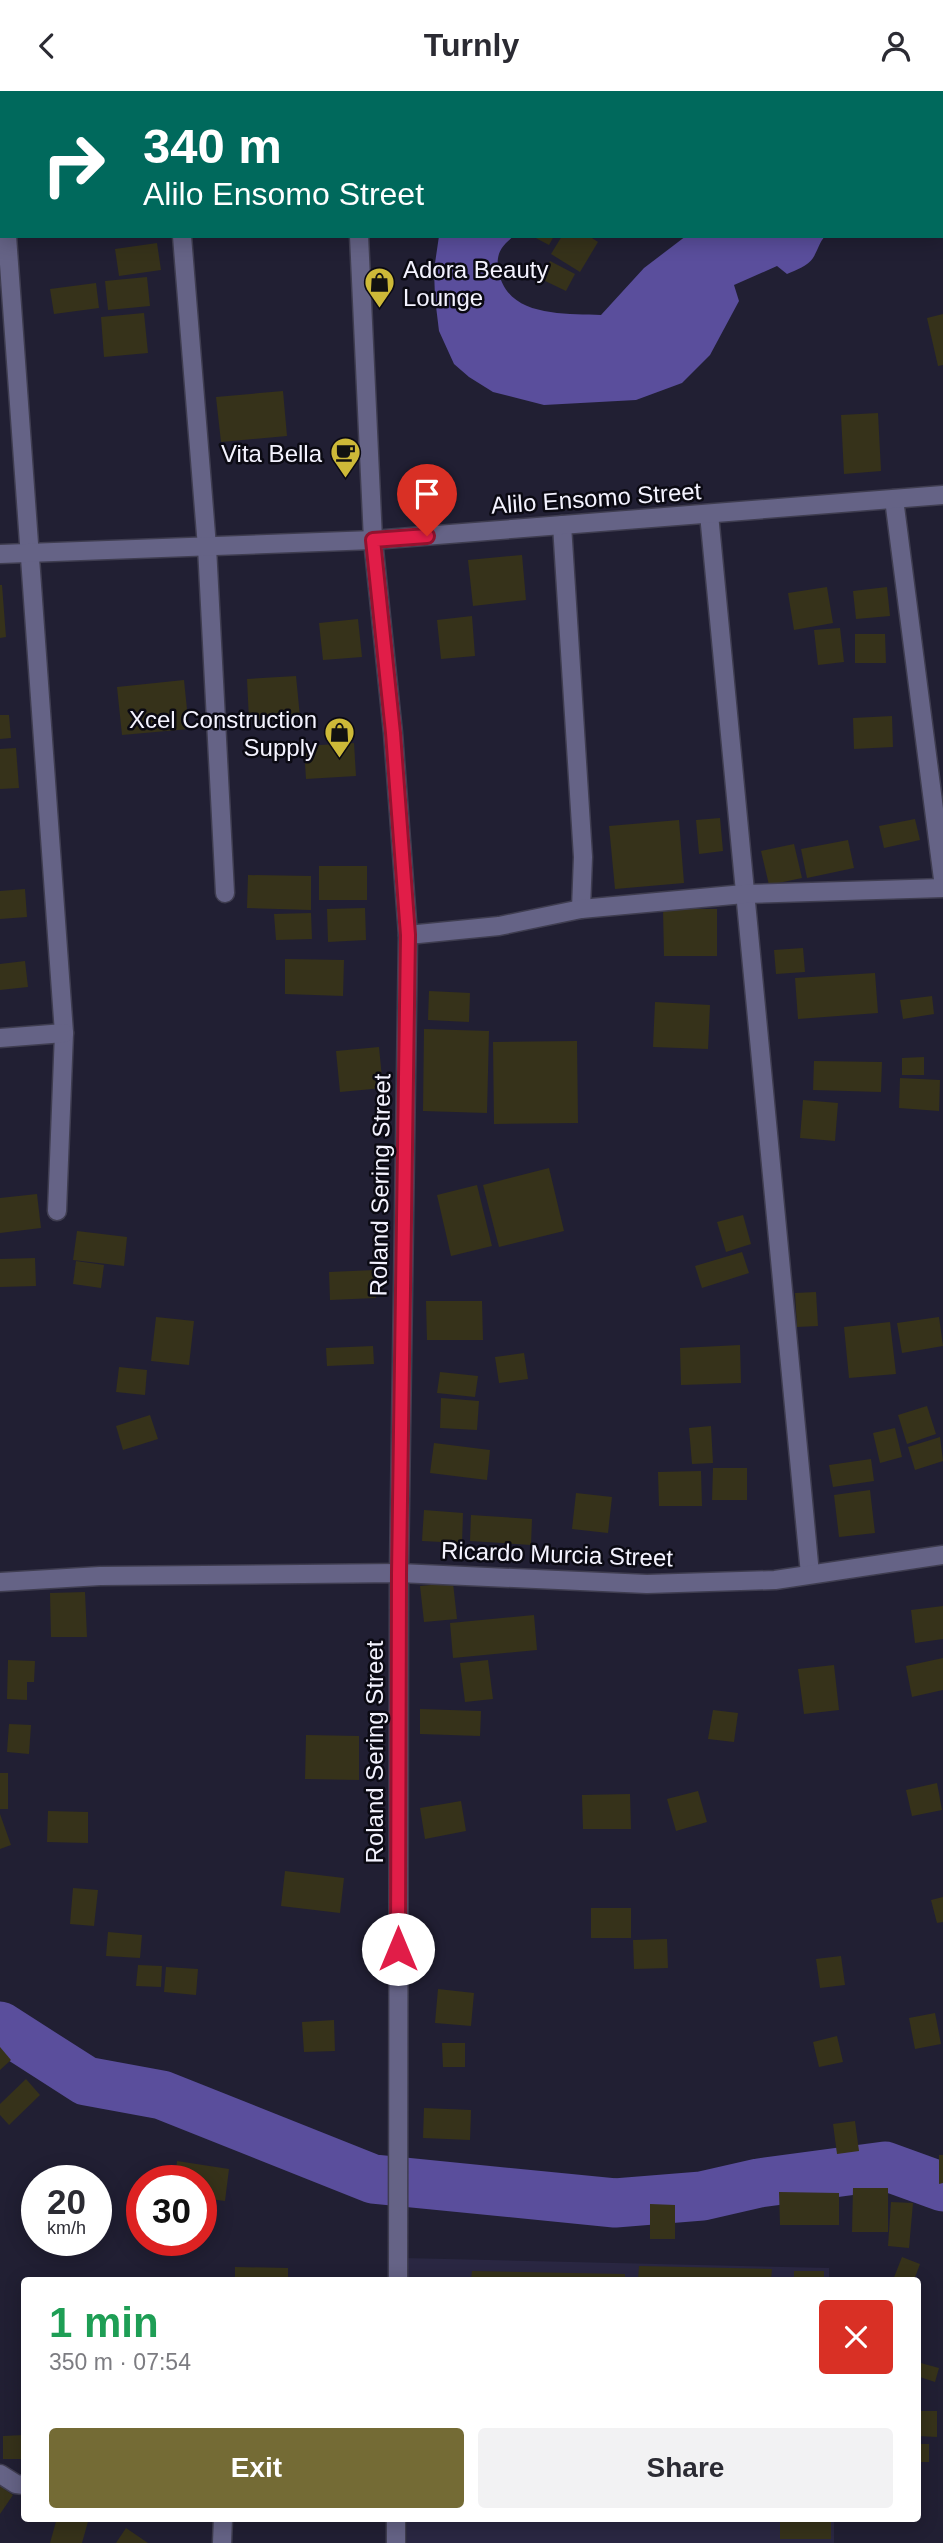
<!DOCTYPE html>
<html lang="en">
<head>
<meta charset="utf-8">
<style>
	:root { --surface:#fff; --page:#f2f2f3; --text:#2b2b33; --muted:#7c7c81; --accent:#746b35 }
	body { margin:0; font-family:Helvetica,sans-serif; background:var(--page); color:var(--text); height:100vh; display:flex; flex-direction:column; font-size:26px; white-space:nowrap }
	* { box-sizing:border-box; margin:0 }
	p { font-size:23px; color:var(--muted) }
	.icon { flex:none; width:38px; height:38px; fill:none; stroke:currentColor; stroke-width:2; stroke-linecap:round; stroke-linejoin:round }
	.map { position:relative; flex:1; overflow:hidden }
	.panel { position:absolute; left:21px; top:2186px; width:900px; height:245px; display:flex; flex-direction:column; background:var(--surface); border-radius:7px; box-shadow:0 4px 18px #0003 }
	.panel>* { flex:none }
	.top-card { position:absolute; left:0px; top:0px; width:943px; height:147px; box-shadow:0 4px 18px #0003; background:#00695c; color:#fff; overflow:hidden }
	.speed { position:absolute; left:21px; top:2074px; display:flex; gap:14px; font-size:35px; font-weight:700; text-align:center }
	.speed>* { display:grid; place-content:center; width:91px; height:91px; border-radius:50%; background:var(--surface); box-shadow:0 4px 18px #0003; line-height:1 }
	.speed small { font-size:18px; font-weight:400 }
	.speed .limit { border:10px solid #d22; background:#fff; color:#111 }
	.pin { position:absolute; display:grid; place-items:center; width:60px; height:60px; color:#fff; margin:-72px -30px; border-radius:50% 50% 50% 0; rotate:-45deg; box-shadow:0 0 7px #0007 }
	.pin .icon { rotate:45deg }
	.me { position:absolute; width:77px; margin:-38px; rotate:0deg; stroke-linejoin:round; filter:drop-shadow(0 0 5px #0008) }
	.turn { display:flex; align-items:center; gap:24px; height:147px; padding:0 28px; font-size:32px }
	.turn .icon { width:91px; height:91px; stroke-width:2.5 }
	.turn b { display:block; font-size:49px; line-height:60px }
	.round { display:grid; place-items:center; flex:none; width:74px; height:74px; border-radius:7px; background:var(--page) }
	.head { display:flex; align-items:center; justify-content:space-between; height:119px; padding:0 28px }
	h1 { font-size:42px; font-weight:800; line-height:52px; color:#1e9e55 }
	.button { display:flex; gap:14px; margin-top:auto; padding:14px 28px }
	.button a { flex:1; height:80px; border-radius:7px; background:var(--accent); color:#fff; font-size:28px; font-weight:800; line-height:80px; text-align:center }
	.button a+a { background:var(--page); color:var(--text) }
	header { display:flex; justify-content:space-between; align-items:center; height:91px; padding:0 28px; background:var(--surface); font-size:32px; font-weight:800 }
	.map>svg:first-child { display:block }
	.built { fill:#2a2742 }
	.water { fill:#5a4e9c }
	.lines { fill:none; stroke-linecap:round; stroke-linejoin:round }
	.river { stroke:#5a4e9c; stroke-width:49 }
	.building { fill:#36321a }
	.street-casing { stroke:#3f3d50; stroke-width:21 }
	.street { stroke:#656386; stroke-width:18 }
	.route-casing { stroke:#92132f; stroke-width:18 }
	.route { stroke:#e11d48; stroke-width:12 }
	.labels { text-anchor:middle; dominant-baseline:central; stroke-width:5; stroke-linejoin:round; paint-order:stroke }
	.poi-label { font-size:24px; fill:#f4f3ff; stroke:#0b0a13; text-anchor:end }
	.street-label { font-size:24px; fill:#f4f3ff; stroke:#0b0a13 }
</style>
</head>
<body>
<header><svg class="icon" aria-label="back" viewBox="0 0 24 24"><path d="M15 5l-7 7 7 7"/></svg>Turnly<svg class="icon" aria-label="person" viewBox="0 0 24 24"><circle cx="12" cy="8" r="4"/><path d="M4 21q1-7 8-7t8 7"/></svg></header>
<div class="map">
<svg width="943" height="2452" viewBox="0 0 943 2452">
	<rect width="100%" height="100%" fill="#211f33"/>
	<g class="built">
		<polygon points="404,2167 829,2177 829,2189 404,2189"/>
		<rect x="407" y="2427" width="427" height="25"/>
	</g>
	<g class="water">
		<polygon points="464,0 582,0 463,2"/>
		<polygon points="843,0 943,0 943,70 942,2 841,2"/>
		<path d="M439,145h75c-11,9 -18,16 -16,32 7,50 65,45 103,47l43,-47 42,-32h139c-6,7 -7,14 -12,22 -5,8 -17,12 -26,16l-10,-8 -43,19 5,16 -29,54 -28,28 -46,17 -92,5 -51,-13 -24,-15 -15,-13 -15,-33 -4,-33 -1,-28z"/>
	</g>
	<g class="lines">
		<polyline class="river" points="0,1935 86,1990 162,2004 373,2088 615,2112 702,2105 759,2092 885,2075 943,2096"/>
	</g>
	<g class="building">
		<polygon points="532,145 554,145 549,154"/>
		<polygon points="562,145 589,145 598,151 580,181 551,163"/>
		<polygon points="157,152 161,179 119,185 115,158"/>
		<polygon points="550,170 575,183 566,200 541,188"/>
		<polygon points="147,186 150,215 108,219 105,190"/>
		<polygon points="96,192 99,217 54,223 50,198"/>
		<polygon points="144,222 148,262 104,266 101,226"/>
		<polygon points="943,223 943,274 938,275 927,227"/>
		<polygon points="283,300 287,345 221,351 216,306"/>
		<polygon points="878,322 881,380 844,383 841,324"/>
		<polygon points="522,464 526,509 473,515 468,469"/>
		<polygon points="0,494 2,494 6,546 0,547"/>
		<polygon points="827,496 833,532 794,539 788,502"/>
		<polygon points="887,496 890,525 856,528 853,500"/>
		<polygon points="472,525 475,565 441,568 437,529"/>
		<polygon points="358,528 362,566 323,569 319,532"/>
		<polygon points="840,537 844,571 818,574 814,539"/>
		<polygon points="855,543 885,543 886,572 855,572"/>
		<polygon points="296,585 300,626 249,629 247,588"/>
		<polygon points="184,589 189,638 122,644 117,596"/>
		<polygon points="0,624 9,624 11,647 0,648"/>
		<polygon points="892,625 893,656 854,658 853,627"/>
		<polygon points="354,652 356,685 306,688 304,655"/>
		<polygon points="16,657 19,697 0,698 0,658"/>
		<polygon points="720,727 723,760 699,763 696,729"/>
		<polygon points="915,728 920,749 884,757 879,735"/>
		<polygon points="679,729 684,792 615,798 609,735"/>
		<polygon points="848,749 854,777 807,787 801,758"/>
		<polygon points="794,753 802,787 769,794 761,760"/>
		<rect x="319" y="775" width="48" height="34"/>
		<polygon points="248,784 311,785 311,819 247,817"/>
		<polygon points="25,798 27,826 0,828 0,800"/>
		<polygon points="365,817 366,849 328,851 327,818"/>
		<polygon points="663,818 717,818 717,865 664,865"/>
		<polygon points="311,822 312,848 276,849 274,823"/>
		<polygon points="803,857 805,881 776,883 774,859"/>
		<polygon points="285,868 344,869 343,905 285,903"/>
		<polygon points="25,870 28,896 0,899 0,873"/>
		<polygon points="875,882 878,922 798,928 795,887"/>
		<polygon points="429,900 470,902 469,931 428,929"/>
		<polygon points="932,905 934,923 903,928 900,909"/>
		<polygon points="655,911 710,914 708,958 653,956"/>
		<polygon points="424,938 489,940 487,1022 423,1020"/>
		<polygon points="577,950 578,1032 494,1033 493,951"/>
		<polygon points="379,956 383,997 340,1001 336,960"/>
		<polygon points="924,966 924,984 902,984 902,967"/>
		<polygon points="814,970 882,971 881,1001 813,999"/>
		<polygon points="900,987 940,989 939,1020 899,1017"/>
		<polygon points="803,1009 838,1012 835,1050 800,1047"/>
		<polygon points="549,1077 564,1140 499,1156 483,1094"/>
		<polygon points="477,1094 492,1155 451,1165 437,1104"/>
		<polygon points="37,1103 41,1137 0,1142 0,1107"/>
		<polygon points="743,1124 751,1153 726,1161 717,1131"/>
		<polygon points="77,1140 127,1146 124,1175 73,1169"/>
		<polygon points="742,1161 749,1182 702,1197 695,1175"/>
		<polygon points="35,1167 36,1195 0,1196 0,1168"/>
		<polygon points="76,1170 104,1174 101,1197 73,1193"/>
		<polygon points="375,1179 376,1207 330,1209 329,1181"/>
		<polygon points="816,1201 818,1235 797,1236 795,1202"/>
		<polygon points="426,1210 482,1210 483,1249 427,1249"/>
		<polygon points="156,1226 194,1230 189,1274 151,1270"/>
		<polygon points="939,1226 943,1255 902,1262 897,1232"/>
		<polygon points="890,1231 896,1283 849,1287 844,1236"/>
		<polygon points="740,1254 741,1292 681,1294 680,1257"/>
		<polygon points="373,1255 374,1273 327,1275 326,1257"/>
		<polygon points="524,1262 528,1288 499,1292 495,1266"/>
		<polygon points="119,1276 147,1279 145,1304 116,1301"/>
		<polygon points="440,1281 478,1285 475,1306 437,1302"/>
		<polygon points="441,1307 479,1310 477,1339 440,1337"/>
		<polygon points="927,1315 936,1343 907,1353 898,1324"/>
		<polygon points="150,1324 158,1348 123,1359 116,1335"/>
		<polygon points="711,1335 713,1372 692,1373 689,1337"/>
		<polygon points="895,1337 902,1366 880,1372 873,1342"/>
		<polygon points="940,1346 943,1370 915,1379 908,1356"/>
		<polygon points="434,1352 490,1359 487,1389 430,1382"/>
		<polygon points="871,1368 874,1390 833,1396 829,1374"/>
		<polygon points="713,1377 747,1377 747,1409 712,1409"/>
		<polygon points="701,1380 702,1415 659,1415 658,1381"/>
		<polygon points="870,1399 875,1442 839,1446 834,1404"/>
		<polygon points="576,1402 612,1406 608,1442 572,1438"/>
		<polygon points="424,1419 463,1422 462,1452 422,1450"/>
		<polygon points="471,1424 532,1428 531,1454 470,1450"/>
		<polygon points="453,1492 457,1528 424,1531 420,1495"/>
		<polygon points="85,1501 87,1546 51,1546 50,1502"/>
		<polygon points="943,1515 943,1548 915,1552 911,1519"/>
		<polygon points="534,1524 537,1559 453,1567 450,1532"/>
		<polygon points="943,1567 943,1599 912,1606 906,1575"/>
		<polygon points="8,1569 35,1570 34,1591 27,1591 27,1609 7,1608"/>
		<polygon points="488,1569 493,1608 465,1611 460,1572"/>
		<polygon points="834,1574 839,1619 804,1623 798,1578"/>
		<polygon points="420,1618 481,1620 480,1645 420,1643"/>
		<polygon points="713,1619 738,1622 734,1651 708,1648"/>
		<polygon points="9,1633 31,1634 29,1663 7,1661"/>
		<polygon points="306,1644 359,1645 359,1689 305,1688"/>
		<rect x="0" y="1682" width="8" height="36"/>
		<polygon points="937,1692 942,1719 912,1725 906,1699"/>
		<polygon points="698,1700 707,1731 676,1740 667,1708"/>
		<polygon points="630,1703 631,1738 583,1738 582,1704"/>
		<polygon points="461,1710 466,1740 425,1748 420,1717"/>
		<polygon points="48,1720 88,1721 88,1752 47,1751"/>
		<polygon points="0,1723 11,1754 0,1758"/>
		<polygon points="285,1780 344,1787 340,1822 281,1815"/>
		<polygon points="73,1797 98,1799 94,1835 70,1833"/>
		<polygon points="943,1806 943,1831 937,1832 931,1809"/>
		<rect x="591" y="1817" width="40" height="30"/>
		<polygon points="108,1841 142,1844 140,1867 106,1865"/>
		<polygon points="667,1848 668,1877 634,1878 633,1849"/>
		<polygon points="841,1865 845,1894 820,1897 816,1868"/>
		<polygon points="138,1874 162,1875 161,1896 136,1895"/>
		<polygon points="166,1876 198,1878 196,1904 164,1901"/>
		<polygon points="438,1898 474,1902 471,1935 435,1932"/>
		<polygon points="935,1922 941,1953 915,1958 909,1927"/>
		<polygon points="334,1929 335,1960 304,1961 302,1931"/>
		<polygon points="837,1945 843,1971 819,1976 813,1951"/>
		<polygon points="442,1952 465,1952 465,1976 443,1976"/>
		<polygon points="0,1956 11,1969 0,1979"/>
		<polygon points="26,1988 40,2004 9,2034 0,2024 0,2013"/>
		<polygon points="424,2017 471,2019 470,2049 423,2047"/>
		<polygon points="855,2030 859,2060 837,2063 833,2033"/>
		<polygon points="939,2064 943,2064 943,2092 939,2093"/>
		<polygon points="177,2070 229,2078 225,2110 201,2107 201,2090 175,2090"/>
		<polygon points="853,2097 888,2097 888,2141 852,2141"/>
		<polygon points="779,2101 839,2102 839,2134 780,2134"/>
		<polygon points="891,2111 913,2112 909,2157 888,2155"/>
		<polygon points="650,2113 675,2114 675,2148 650,2148"/>
		<polygon points="902,2166 920,2173 914,2189 893,2189"/>
		<polygon points="639,2175 772,2178 771,2189 638,2189"/>
		<polygon points="235,2176 288,2177 288,2189 235,2189"/>
		<polygon points="472,2180 625,2183 625,2189 471,2189"/>
		<rect x="794" y="2180" width="30" height="9"/>
		<polygon points="917,2271 939,2277 935,2291 917,2285"/>
		<polygon points="917,2320 937,2320 937,2346 917,2345"/>
		<polygon points="24,2344 24,2368 3,2368 3,2345"/>
		<rect x="917" y="2353" width="12" height="18"/>
		<polygon points="0,2395 13,2404 0,2423"/>
		<polygon points="57,2427 89,2427 82,2452 50,2452"/>
		<rect x="780" y="2427" width="51" height="21"/>
		<polygon points="126,2437 148,2452 116,2452"/>
	</g>
	<g class="lines">
		<defs>
			<g id="street">
				<polyline points="170,0 170,2"/>
				<polyline points="359,2 359,0"/>
				<polyline points="0,40 2,67"/>
				<polyline points="7,145 64,942 57,1120"/>
				<polyline points="182,145 207,456 225,802"/>
				<polyline points="359,145 373,449 393,642 408,844 399,1482 398,2189"/>
				<polyline points="894,408 943,788"/>
				<polyline points="709,423 810,1483"/>
				<polyline points="562,434 583,766 581,818"/>
				<polyline points="0,463 373,449 943,404"/>
				<polyline points="408,844 499,835 581,818 744,803 943,797"/>
				<polyline points="0,947 64,942"/>
				<polyline points="0,1491 100,1485 399,1482 647,1493 775,1489 943,1464"/>
				<polyline points="0,2383 16,2393 24,2394"/>
				<polyline points="396,2427 396,2452"/>
				<polyline points="222,2452 223,2427"/>
			</g>
		</defs>
		<use href="#street" class="street-casing"/>
		<use href="#street" class="street"/>
	</g>
	<g class="lines">
		<defs>
			<polyline id="route" points="398,1858 399,1482 408,844 393,642 373,449 427,445"/>
		</defs>
		<use href="#route" class="route-casing"/>
		<use href="#route" class="route"/>
	</g>
	<defs>
		<symbol id="shop-pin" viewBox="-11 -11 22 30"><path d="M0 17L-7.5 6A9.5 9.5 0 1 1 7.5 6Z" fill="#cdb938" stroke="#0b0a13"/><path d="M-5-2.5h2.3a2.7 3.5 0 0 1 5.4 0H5L5.5 6h-11ZM-1.5-2.5h3a1.5 2.3 0 0 0-3 0Z" fill="#111"/></symbol>
		<symbol id="cafe-pin" viewBox="-11 -11 22 30"><path d="M0 17L-7.5 6A9.5 9.5 0 1 1 7.5 6Z" fill="#cdb938" stroke="#0b0a13"/><path d="M-5.5-4.5H6V0H3Q3 3.5 0 3.5H-2.5Q-5.5 3.5-5.5 0ZM3-3.2v2h1.7v-2ZM-6 4.5H4V6H-6Z" fill="#111"/></symbol>
	</defs>
	<g fill-rule="evenodd">
		<use href="#shop-pin" x="362" y="174" width="35" height="47"/>
		<use href="#cafe-pin" x="328" y="344" width="35" height="47"/>
		<use href="#shop-pin" x="322" y="624" width="35" height="47"/>
	</g>
	<g class="labels">
		<g class="poi-label">
			<text x="403" y="178" text-anchor="start">Adora Beauty<tspan x="403" dy="28">Lounge</tspan></text>
			<text x="322" y="362">Vita Bella</text>
			<text x="317" y="628">Xcel Construction<tspan x="317" dy="28">Supply</tspan></text>
		</g>
		<g class="street-label">
			<text transform="translate(596 407) rotate(-4)">Alilo Ensomo Street</text>
			<text transform="translate(380 1094) rotate(-89)">Roland Sering Street</text>
			<text transform="translate(557 1463) rotate(2)">Ricardo Murcia Street</text>
			<text transform="translate(374 1661) rotate(-90)">Roland Sering Street</text>
		</g>
	</g>
</svg>
<div class="speed"><div>20<small>km/h</small></div><div class="limit">30</div></div>
<div class="pin" style="left:427px;top:445px;background:#d93025"><svg class="icon" aria-label="arrive" viewBox="0 0 24 24"><path d="M6 21V4h12l-3 4 3 4H6"/></svg></div>
<svg class="me" style="left:398px;top:1858px" viewBox="-20 -20 40 40"><circle r="19" fill="#fff"/><path d="M0-13L10 11 0 6-10 11z" fill="#e11d48"/></svg>
<div class="top-card">
<div class="turn"><svg class="icon" aria-label="right" viewBox="0 0 24 24"><path d="M7 20v-9h11M14 6l5 5-5 5"/></svg><div><b>340 m</b>Alilo Ensomo Street</div></div>
</div>
<section class="panel">
<div class="head"><div><h1>1 min</h1><p>350 m · 07:54</p></div><a class="round" style="background:#d93025;color:#fff"><svg class="icon" aria-label="close" viewBox="0 0 24 24"><path d="M6 6l12 12M18 6L6 18"/></svg></a></div>
<div class="button"><a>Exit</a><a>Share</a></div>
</section>
</div>
</body>
</html>
